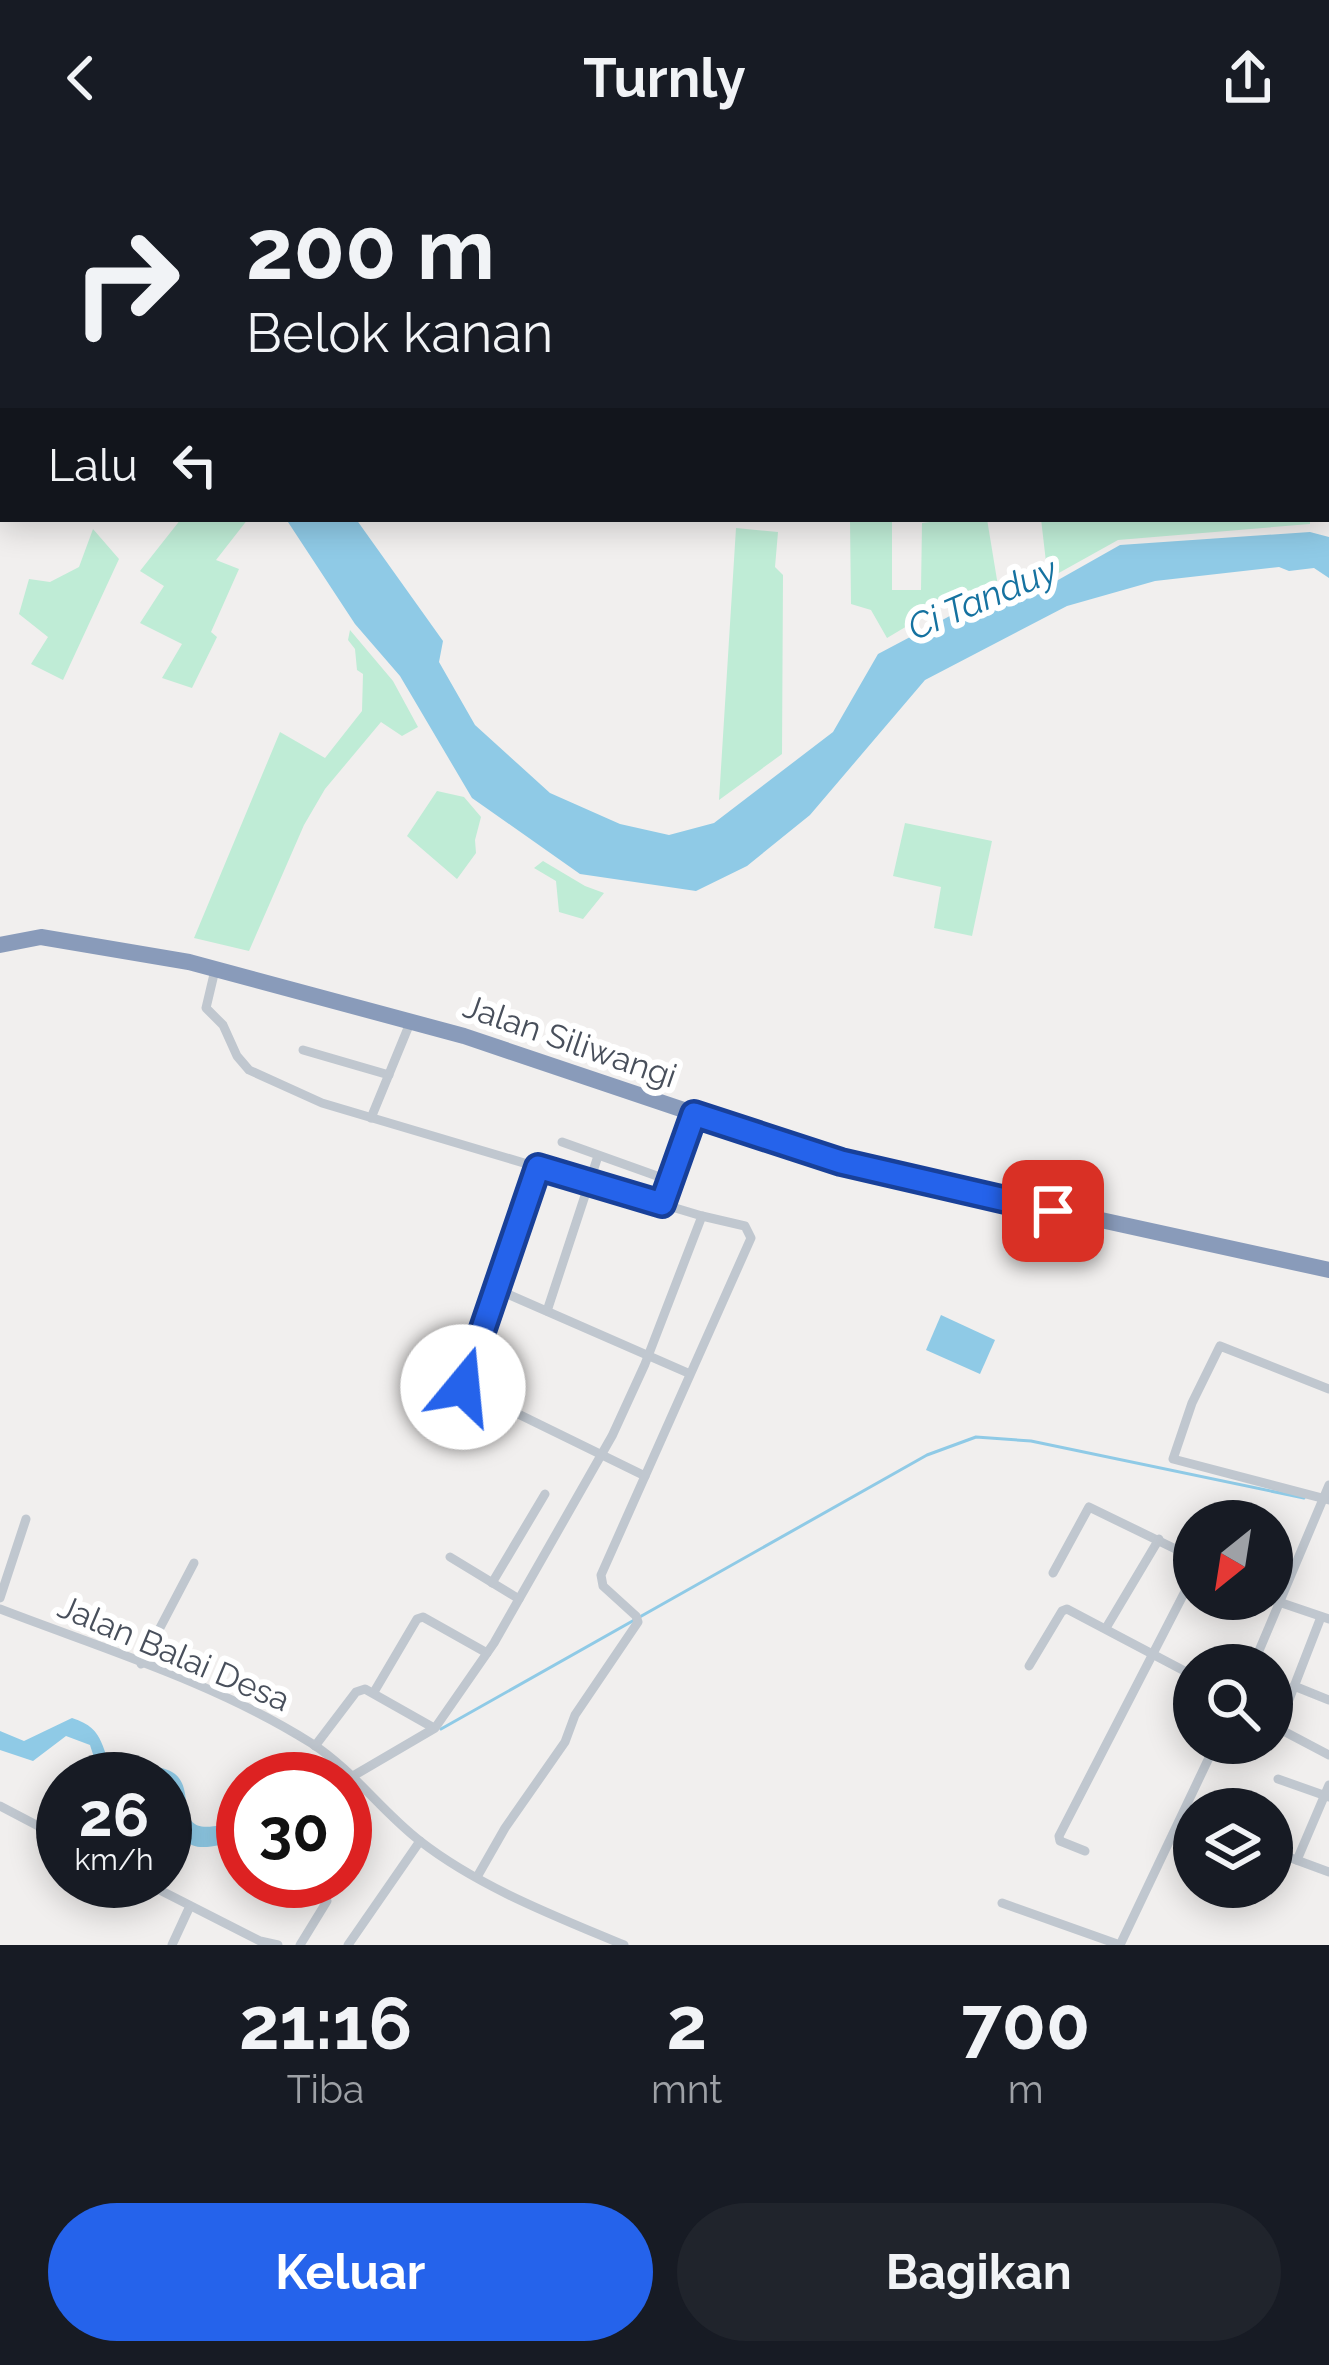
<!DOCTYPE html>
<html lang="id">
<head>
<meta charset="utf-8">
<style>
	:root { --surface:#171b24; --page:#20242c; --text:#f1f3f6; --muted:#9ea1a6; --accent:#2563eb }
	body { margin:0; font-family:Raleway,sans-serif; background:var(--page); color:var(--text); height:100vh; display:flex; flex-direction:column; font-size:45px; white-space:nowrap }
	* { box-sizing:border-box; margin:0 }
	p { font-size:39px; color:var(--muted) }
	.icon { flex:none; width:66px; height:66px; fill:none; stroke:currentColor; stroke-width:2; stroke-linecap:round; stroke-linejoin:round }
	.map { position:relative; height:1789px; overflow:hidden }
	.sheet { display:flex; flex-direction:column; background:var(--surface); flex:1 }
	.sheet>* { flex:none }
	.banner { position:absolute; left:0px; top:0px; width:1329px; height:366px; box-shadow:0 6px 30px #0003; background:#171b24; color:var(--text); overflow:hidden }
	.needle { width:78px; rotate:210deg }
	.controls { position:absolute; left:1173px; top:1344px; display:grid; gap:24px }
	.controls a { display:grid; place-items:center; width:120px; height:120px; border-radius:50%; background:var(--surface); box-shadow:0 6px 30px #0003; font-size:60px }
	.speed { position:absolute; left:36px; top:1596px; display:flex; gap:24px; font-size:60px; font-weight:700; text-align:center }
	.speed>* { display:grid; place-content:center; width:156px; height:156px; border-radius:50%; background:var(--surface); box-shadow:0 6px 30px #0003; line-height:1 }
	.speed small { font-size:30px; font-weight:400 }
	.speed .limit { border:18px solid #d22; background:#fff; color:#111 }
	.pin { position:absolute; display:grid; place-items:center; width:102px; height:102px; color:#fff; margin:-51px; border-radius:24px; box-shadow:0 6px 18px #0006 }
	.me { position:absolute; width:132px; margin:-66px; rotate:17deg; stroke-linejoin:round; filter:drop-shadow(0 0 9px #0008) }
	.turn { display:flex; align-items:center; gap:42px; height:252px; padding:0 48px; font-size:54px }
	.turn .icon { width:156px; height:156px; stroke-width:2.5 }
	.turn b { display:block; font-size:84px; line-height:102px }
	.then { display:flex; align-items:center; height:114px; padding:0 48px; background:#0003; gap:24px; font-size:45px }
	.eta { display:flex; justify-content:space-evenly; align-items:center; height:204px; text-align:center }
	.eta b { font-size:72px; font-weight:700; line-height:84px }
	.button { display:flex; gap:24px; margin-top:auto; padding:24px 48px }
	.button a { flex:1; height:138px; border-radius:72px; background:var(--accent); color:#fff; font-size:48px; font-weight:700; line-height:138px; text-align:center }
	.button a+a { background:var(--page); color:var(--text) }
	header { display:flex; justify-content:space-between; align-items:center; height:156px; padding:0 48px; background:var(--surface); font-size:54px; font-weight:700 }
	.map>svg:first-child { display:block }
	.green { fill:#bfecd6 }
	.water { fill:#8fcae6 }
	.lines { fill:none; stroke-linecap:round; stroke-linejoin:round }
	.stream { stroke:#8fcae6; stroke-width:3 }
	.street { stroke:#c0c7cf; stroke-width:9 }
	.highway { stroke:#899bba; stroke-width:16 }
	.route-casing { stroke:#184099; stroke-width:30 }
	.route { stroke:#2563eb; stroke-width:21 }
	.labels { text-anchor:middle; dominant-baseline:central; stroke-width:12; stroke-linejoin:round; paint-order:stroke }
	.street-label { font-size:33px; fill:#484f5b; stroke:#fff }
	.water-label { font-size:36px; font-style:italic; fill:#1572a0; stroke:#fff }
</style>
</head>
<body>
<header><svg class="icon" aria-label="back" viewBox="0 0 24 24"><path d="M15 5l-7 7 7 7"/></svg>Turnly<svg class="icon" aria-label="share" viewBox="0 0 24 24"><path d="M12 15V3M7 8l5-5 5 5M5 13v7h14v-7"/></svg></header>
<div class="map">
<svg width="1329" height="1789" viewBox="0 0 1329 1789">
	<rect width="100%" height="100%" fill="#f1efee"/>
	<g class="green">
		<polygon points="181,363 248,363 216,404 239,413 211,476 217,481 192,532 162,522 182,488 140,467 164,430 140,415"/>
		<polygon points="953,363 987,363 998,430 964,436 887,482 871,454 851,448 850,365 892,365 892,434 921,434 922,367"/>
		<polygon points="1041,363 1310,363 1310,368 1118,384 1048,423"/>
		<polygon points="736,372 778,376 775,411 783,419 782,598 719,644"/>
		<polygon points="93,373 119,403 63,524 31,508 48,481 19,458 29,423 50,426 79,411"/>
		<polygon points="350,474 393,525 418,571 402,580 381,566 325,633 304,669 249,795 194,782 280,576 325,602 362,555 363,518 357,514 355,493 348,484"/>
		<polygon points="437,635 464,641 481,661 475,684 476,697 457,723 407,680"/>
		<polygon points="905,667 992,685 972,780 934,772 941,731 893,720"/>
		<polygon points="543,705 585,730 604,737 583,763 559,756 556,725 534,712"/>
	</g>
	<g class="water">
		<polygon points="286,363 356,363 443,485 439,506 475,569 550,637 620,668 669,679 714,667 833,576 878,498 980,444 1051,428 1120,389 1310,376 1329,381 1329,422 1314,412 1289,415 1279,411 1155,425 1067,450 925,524 810,659 747,710 696,735 580,718 472,642 400,520 355,468"/>
		<polygon points="941,1159 995,1184 980,1218 926,1194"/>
		<path d="M72,1562c36,11 27,33 45,59 15,-3 33,-13 48,-8 44,13 -10,82 78,49v21c-43,11 -61,19 -71,-33 -2,-12 -7,-15 -7,-27h-64l-11,-34 -24,-9 -33,25 -33,-11v-19l24,10z"/>
	</g>
	<g class="lines">
		<polyline class="stream" points="441,1573 927,1299 976,1281 1031,1285 1304,1342"/>
		<g class="street">
			<polyline points="540,0 546,3"/>
			<polyline points="731,0 738,3"/>
			<polyline points="1029,0 1036,3"/>
			<polyline points="526,3 528,0"/>
			<polyline points="858,3 859,0"/>
			<polyline points="915,3 917,0"/>
			<polyline points="1076,3 1077,0"/>
			<polyline points="1123,3 1129,3"/>
			<polyline points="1326,27 1329,27"/>
			<polyline points="1326,157 1329,158"/>
			<polyline points="1326,272 1329,266"/>
			<polyline points="1326,300 1329,300"/>
			<polyline points="215,814 206,852 223,869 237,900 249,914 322,947 662,1048"/>
			<polyline points="303,894 389,919"/>
			<polyline points="371,962 410,867"/>
			<polyline points="562,986 671,1025"/>
			<polyline points="538,1011 496,1133 688,1217"/>
			<polyline points="496,1133 463,1231 645,1320"/>
			<polyline points="547,1155 598,1000"/>
			<polyline points="1329,1233 1220,1190 1192,1247 1173,1303 1329,1344"/>
			<polyline points="450,1401 519,1443"/>
			<polyline points="1053,1417 1089,1351 1194,1402"/>
			<polyline points="492,1427 545,1338"/>
			<polyline points="0,1442 26,1363"/>
			<polyline points="1270,1443 1329,1463"/>
			<path d="M0,1453c104,40 216,74 311,134 42,27 70,68 109,98 59,46 135,75 204,104"/>
			<polyline points="1106,1472 1159,1383"/>
			<polyline points="141,1508 194,1407"/>
			<polyline points="1253,1509 1329,1329"/>
			<polyline points="1029,1510 1062,1455 1067,1453 1194,1520"/>
			<polyline points="1294,1530 1329,1544"/>
			<polyline points="374,1536 417,1463 423,1461 487,1497"/>
			<polyline points="1272,1569 1329,1599"/>
			<polyline points="1278,1572 1321,1461"/>
			<polyline points="315,1590 356,1536 365,1533 434,1572"/>
			<polyline points="353,1620 435,1572 494,1487 612,1280 645,1208 702,1060 662,1048 694,958"/>
			<polyline points="1278,1623 1329,1641"/>
			<polyline points="0,1650 63,1683"/>
			<polyline points="1085,1695 1060,1685 1059,1680 1194,1418"/>
			<polyline points="1272,1695 1329,1716"/>
			<polyline points="1297,1704 1329,1629"/>
			<polyline points="477,1721 505,1672 565,1586 575,1559 638,1466 636,1460 603,1430 601,1419 751,1082 745,1070 702,1060"/>
			<polyline points="142,1725 260,1785 278,1789"/>
			<polyline points="1002,1747 1120,1789 1216,1587"/>
			<polyline points="172,1789 190,1750"/>
			<polyline points="300,1789 327,1745"/>
			<polyline points="348,1789 420,1685"/>
		</g>
		<polyline class="highway" points="0,789 41,781 189,806 464,880 841,1007 1329,1114"/>
	</g>
	<g class="lines">
		<defs>
			<polyline id="route" points="463,1231 538,1011 662,1048 694,958 841,1006 1053,1055"/>
		</defs>
		<use href="#route" class="route-casing"/>
		<use href="#route" class="route"/>
	</g>
	<g class="labels">
		<g class="street-label">
			<text transform="translate(570 885) rotate(19)">Jalan Siliwangi</text>
			<text transform="translate(174 1497) rotate(23)">Jalan Balai Desa</text>
		</g>
		<g class="water-label">
			<text transform="translate(982 442) rotate(-23)">Ci Tanduy</text>
		</g>
	</g>
</svg>
<div class="controls">
<a><svg class="needle" viewBox="-14 -14 28 28"><path d="M0-13l5 13h-10z" fill="#e53935"/><path d="M0 13l5-13h-10z" fill="#9ea1a6"/></svg></a>
<a><svg class="icon" aria-label="search" viewBox="0 0 24 24"><circle cx="10" cy="10" r="6"/><path d="M15 15l6 6"/></svg></a>
<a><svg class="icon" aria-label="layers" viewBox="0 0 24 24"><path d="M12 4l9 5-9 5-9-5zM3 14l9 5 9-5"/></svg></a>
</div>
<div class="speed"><div>26<small>km/h</small></div><div class="limit">30</div></div>
<div class="pin" style="left:1053px;top:1055px;background:#d93025"><svg class="icon" aria-label="arrive" viewBox="0 0 24 24"><path d="M6 21V4h12l-3 4 3 4H6"/></svg></div>
<svg class="me" style="left:463px;top:1231px" viewBox="-20 -20 40 40"><circle r="19" fill="#fff"/><path d="M0-13L10 11 0 6-10 11z" fill="#2563eb"/></svg>
<div class="banner">
<div class="turn"><svg class="icon" aria-label="right" viewBox="0 0 24 24"><path d="M7 20v-9h11M14 6l5 5-5 5"/></svg><div><b>200 m</b>Belok kanan</div></div>
<div class="then">Lalu<svg class="icon" aria-label="left" viewBox="0 0 24 24"><path d="M17 20v-9H6M10 6l-5 5 5 5"/></svg></div>
</div>
</div>
<section class="sheet">
<div class="eta">
<div><b>21:16</b><p>Tiba</p></div>
<div><b>2</b><p>mnt</p></div>
<div><b>700</b><p>m</p></div>
</div>
<div class="button"><a>Keluar</a><a>Bagikan</a></div>
</section>
</body>
</html>
